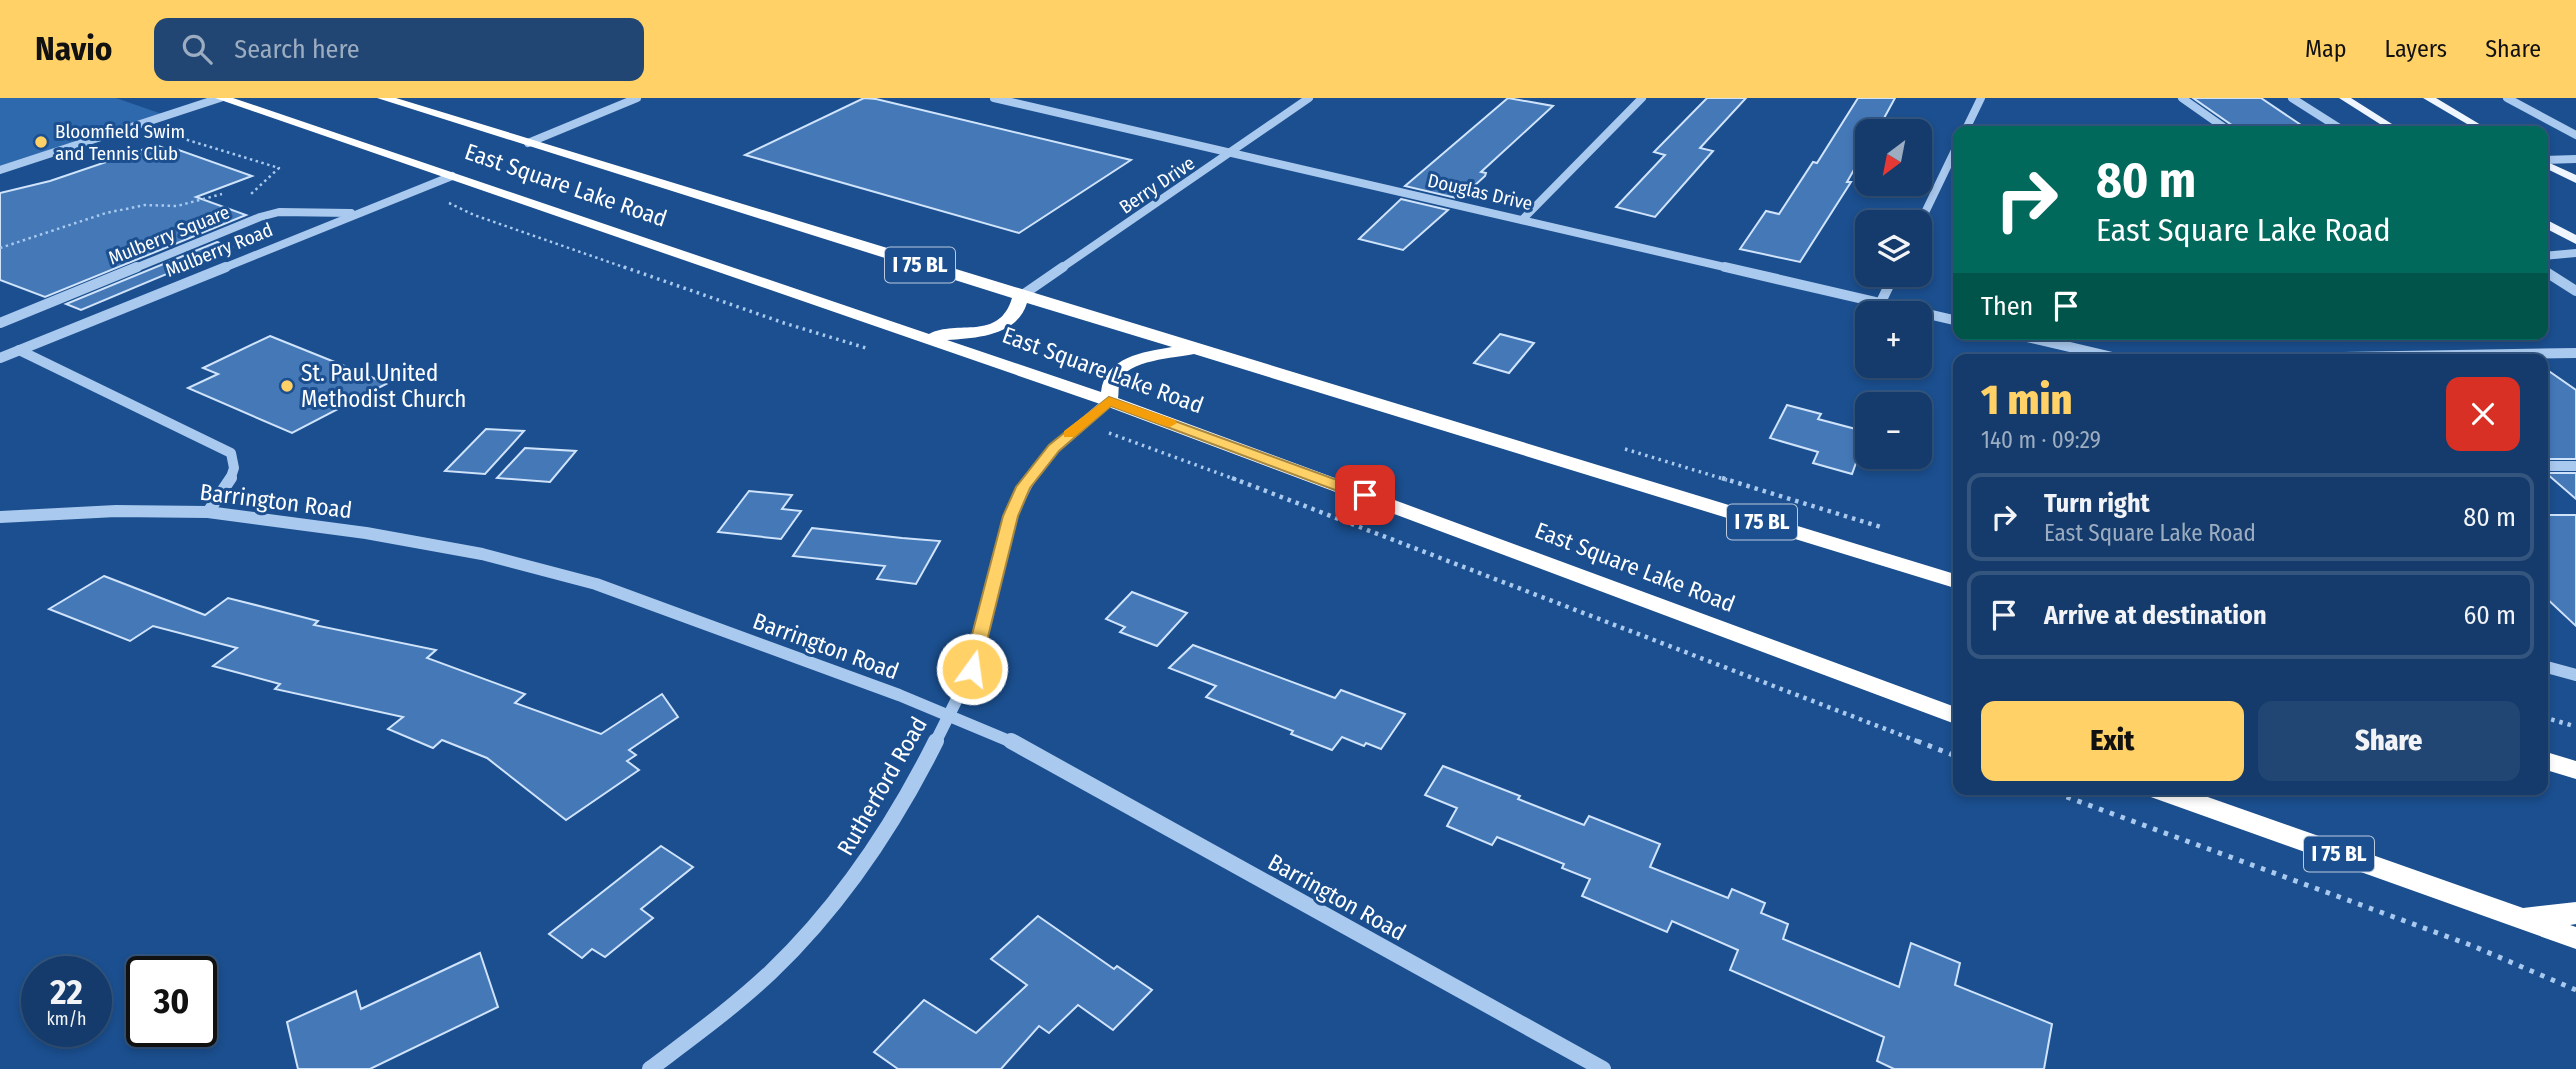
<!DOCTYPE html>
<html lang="en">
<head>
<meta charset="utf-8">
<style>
	:root { --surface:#143b6b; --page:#214673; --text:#f1f3f6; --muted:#9dadc1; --line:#33557e; --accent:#ffd166 }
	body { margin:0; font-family:"Fira Sans Condensed",sans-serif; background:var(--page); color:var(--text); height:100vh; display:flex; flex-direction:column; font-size:26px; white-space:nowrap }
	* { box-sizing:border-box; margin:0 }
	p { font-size:23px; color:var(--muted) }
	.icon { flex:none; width:38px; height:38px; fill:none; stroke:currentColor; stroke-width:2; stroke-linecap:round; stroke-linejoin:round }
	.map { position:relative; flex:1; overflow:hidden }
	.side { position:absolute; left:1953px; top:256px; width:595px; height:441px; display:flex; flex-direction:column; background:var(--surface); border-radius:14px; box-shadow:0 4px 10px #0003,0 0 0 2px var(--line) }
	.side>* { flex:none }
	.guide { position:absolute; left:1953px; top:28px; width:595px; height:214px; border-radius:14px; box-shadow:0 4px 10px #0003,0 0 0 2px var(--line); background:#00695c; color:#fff; overflow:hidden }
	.needle { width:46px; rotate:212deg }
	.tools { position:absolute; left:1855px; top:21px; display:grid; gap:14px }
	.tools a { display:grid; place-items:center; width:77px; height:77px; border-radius:14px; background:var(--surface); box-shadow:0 4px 10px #0003,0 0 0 2px var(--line); font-size:35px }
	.speed { position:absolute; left:21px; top:858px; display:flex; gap:14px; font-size:35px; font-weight:700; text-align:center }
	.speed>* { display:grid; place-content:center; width:91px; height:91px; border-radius:50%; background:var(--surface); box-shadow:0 4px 10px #0003,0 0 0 2px var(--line); line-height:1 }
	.speed small { font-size:18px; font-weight:400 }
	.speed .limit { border:4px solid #111; border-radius:10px; background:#fff; color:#111 }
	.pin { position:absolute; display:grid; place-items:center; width:60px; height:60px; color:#fff; margin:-30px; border-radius:14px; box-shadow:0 4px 10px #0006 }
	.me { position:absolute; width:77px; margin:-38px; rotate:14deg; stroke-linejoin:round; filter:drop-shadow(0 0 5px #0008) }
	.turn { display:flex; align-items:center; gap:24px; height:147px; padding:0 28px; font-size:32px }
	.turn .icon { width:91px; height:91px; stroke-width:2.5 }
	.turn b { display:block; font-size:49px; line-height:60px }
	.then { display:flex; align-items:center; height:66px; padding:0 28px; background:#0003; gap:14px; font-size:26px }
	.round { display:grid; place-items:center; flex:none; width:74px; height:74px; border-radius:14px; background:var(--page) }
	.overview { display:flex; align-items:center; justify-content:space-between; height:119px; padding:0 28px }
	h1 { font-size:42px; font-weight:800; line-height:52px; color:var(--accent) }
	.button { display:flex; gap:14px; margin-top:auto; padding:14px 28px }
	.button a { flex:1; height:80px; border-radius:14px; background:var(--accent); color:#111; font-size:28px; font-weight:800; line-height:80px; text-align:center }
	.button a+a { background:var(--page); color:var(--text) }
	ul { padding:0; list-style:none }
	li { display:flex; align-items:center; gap:21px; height:88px; margin:0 14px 10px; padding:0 14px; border:4px solid var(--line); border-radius:14px }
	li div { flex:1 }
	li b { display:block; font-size:26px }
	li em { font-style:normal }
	header { display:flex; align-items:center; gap:42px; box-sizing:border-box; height:98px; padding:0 35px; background:var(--accent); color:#111 }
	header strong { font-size:33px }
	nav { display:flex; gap:38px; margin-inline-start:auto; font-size:24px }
	.search { width:490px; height:63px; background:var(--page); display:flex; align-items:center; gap:18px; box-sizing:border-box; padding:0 24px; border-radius:14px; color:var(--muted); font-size:26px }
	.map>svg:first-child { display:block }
	.green { fill:#2e69ad }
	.building { fill:#4478b7; stroke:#cfe3fa; stroke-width:2 }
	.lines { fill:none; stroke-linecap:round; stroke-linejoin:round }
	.path-far3 { stroke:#a9c9ee; stroke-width:2.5; stroke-dasharray:2.5 3.5; stroke-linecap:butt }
	.path-far2 { stroke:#a9c9ee; stroke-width:3.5; stroke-dasharray:2.5 4.5; stroke-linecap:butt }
	.path-far1 { stroke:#a9c9ee; stroke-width:4.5; stroke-dasharray:3.5 5; stroke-linecap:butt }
	.path { stroke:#a9c9ee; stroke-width:5; stroke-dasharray:4.5 7; stroke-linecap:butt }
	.minor-far3 { stroke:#a9c9ee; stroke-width:8 }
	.minor-far2 { stroke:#a9c9ee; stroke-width:10 }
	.minor-far1 { stroke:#a9c9ee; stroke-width:12 }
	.minor { stroke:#a9c9ee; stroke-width:16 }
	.major { fill:#f0f6ff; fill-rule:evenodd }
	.highway { fill:#fff; fill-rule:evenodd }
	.route { fill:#ffd166; stroke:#a68842; stroke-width:2 }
	.slow { fill:#f59e0b }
	.poi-dot { fill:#ffd166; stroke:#1b4f8f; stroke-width:2.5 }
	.labels { text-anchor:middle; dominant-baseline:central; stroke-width:6; stroke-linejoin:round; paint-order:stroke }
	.far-poi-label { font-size:19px; fill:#fff; stroke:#1b4f8f; text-anchor:start }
	.far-street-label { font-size:19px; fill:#fff; stroke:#1b4f8f }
	.shield { fill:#1b4f8f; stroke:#bbcadd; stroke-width:2 }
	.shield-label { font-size:21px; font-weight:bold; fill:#fff }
	.street-label { font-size:23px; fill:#fff; stroke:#1b4f8f }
	.poi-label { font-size:23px; fill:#fff; stroke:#1b4f8f; text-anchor:start }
</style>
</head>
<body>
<header>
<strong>Navio</strong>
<div class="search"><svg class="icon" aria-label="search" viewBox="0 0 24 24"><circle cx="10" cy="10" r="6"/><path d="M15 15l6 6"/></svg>Search here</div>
<nav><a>Map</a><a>Layers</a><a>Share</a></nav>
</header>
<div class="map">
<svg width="2576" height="971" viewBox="0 0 2576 971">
	<rect width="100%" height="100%" fill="#1b4f8f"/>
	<polygon class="green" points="0,0 116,0 165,17 0,71"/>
	<g class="building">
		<polygon points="864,0 876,1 1131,62 1019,135 745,57"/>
		<polygon points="1508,0 1553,8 1481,74 1486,75 1485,78 1460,101 1405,88"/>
		<polygon points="1707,0 1746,0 1700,50 1713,53 1655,119 1616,109 1665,57 1654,54"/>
		<polygon points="1858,0 1895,0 1877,33 1867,33 1867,49 1847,84 1851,84 1800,164 1740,151 1766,113 1779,116 1813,64 1817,65"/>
		<polygon points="2193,0 2261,0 2310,33 2235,33 2233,28"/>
		<polygon points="156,47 171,53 176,51 252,78 196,99 246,117 45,199 0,182 0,95 50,83"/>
		<polygon points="1401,101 1448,112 1403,152 1359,141"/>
		<polygon points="217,144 231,149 81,212 66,206"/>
		<polygon points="1500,236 1534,245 1509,275 1474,265"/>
		<polygon points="270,238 367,277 386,286 292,335 188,290 218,276 203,270"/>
		<polygon points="2543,269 2576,292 2576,361 2543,361"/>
		<polygon points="1787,307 1821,316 1818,321 1867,334 1852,376 1813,365 1818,354 1770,340"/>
		<polygon points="486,331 524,333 485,376 445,373"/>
		<polygon points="525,350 576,353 550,384 497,380"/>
		<polygon points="2546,375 2576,375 2576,401"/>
		<polygon points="749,393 792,397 782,411 801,413 781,441 718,434"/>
		<polygon points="2543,417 2576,417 2576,528 2543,497"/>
		<polygon points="812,430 902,440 940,443 916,486 877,481 885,468 793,458"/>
		<polygon points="104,478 205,517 228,500 318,523 314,527 436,552 427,560 525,596 515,605 601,636 662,596 678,619 629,652 636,657 627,663 639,672 566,722 487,660 442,642 433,650 388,631 403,619 275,591 280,586 213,568 237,550 153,528 130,543 49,511"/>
		<polygon points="1132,494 1187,515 1157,548 1120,534 1125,529 1106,521"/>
		<polygon points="1193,547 1335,600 1341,592 1405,616 1381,651 1366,645 1364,648 1342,639 1332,652 1291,636 1293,633 1206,599 1216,588 1169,570"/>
		<polygon points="1443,668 1520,698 1518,701 1584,727 1589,718 1660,746 1650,769 1728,800 1732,791 1765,805 1761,815 1788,826 1783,841 1899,889 1911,845 1960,865 1955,887 2052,926 2044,971 1894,971 1877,963 1884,939 1730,872 1738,852 1672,823 1667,834 1582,798 1590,781 1562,770 1564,766 1497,739 1492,747 1447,728 1457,710 1425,697"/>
		<polygon points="661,748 693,769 641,811 653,820 605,859 592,851 582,860 549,836"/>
		<polygon points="1038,818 1114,871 1117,868 1152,892 1113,932 1078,907 1049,935 1039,928 1001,971 898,971 874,954 924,902 976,935 1027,887 991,861"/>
		<polygon points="480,855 498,909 370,971 298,971 287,924 356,893 361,911"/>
	</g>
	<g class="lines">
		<g class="path-far3">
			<polyline points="181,40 279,70 251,96"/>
			<polyline points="449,105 474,117 629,171"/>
			<polyline points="0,150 106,115 145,107 177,108 222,96"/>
		</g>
		<g class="path-far2">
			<polyline points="624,169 784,225 866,250"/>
			<polyline points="1109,335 1237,382"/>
			<polyline points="1625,351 1727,382"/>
		</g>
		<g class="path-far1">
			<polyline points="1232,380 1922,645"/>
			<polyline points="1722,380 1884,430"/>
			<polyline points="2543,619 2574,628"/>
		</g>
		<g class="path">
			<polyline points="1917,643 1958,659"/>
			<polyline points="2045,691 2473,848 2576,892"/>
		</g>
		<g class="minor-far3">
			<polyline points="994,0 1733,171"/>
			<polyline points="2182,0 2229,33"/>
			<polyline points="2292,0 2344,33"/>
			<polyline points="2507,0 2576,37"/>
			<polyline points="1965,33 1981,0"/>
			<polyline points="528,45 637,0"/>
			<polyline points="2543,62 2576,61"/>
			<polyline points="0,72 220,0"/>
			<polyline points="1522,122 1642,0"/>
			<polyline points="1920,125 1958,46"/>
			<polyline points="2543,158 2576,155"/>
			<polyline points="133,171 260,119 279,114 351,115"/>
			<polyline points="221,171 452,78"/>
			<polyline points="1060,171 1309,0"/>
		</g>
		<g class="minor-far2">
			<polyline points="1725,169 1958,223"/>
			<polyline points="2543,172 2576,193"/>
			<polyline points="1021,198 1063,169"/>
			<polyline points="1880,206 1894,177"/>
			<polyline points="0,225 137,169"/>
			<polyline points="2014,236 2121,261"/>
			<polyline points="19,252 231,355 234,370 230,382"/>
			<polyline points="0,260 226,169"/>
			<polyline points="2224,261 2576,255"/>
			<polyline points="2543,368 2576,368"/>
			<polyline points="1028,382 1054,350 1109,303"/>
		</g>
		<g class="minor-far1">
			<polyline points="208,414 231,380"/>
			<polyline points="0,419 116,413 208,414 366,435 482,456 596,486 899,597 1014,645"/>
			<polyline points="2543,568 2576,577"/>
			<polyline points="935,645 972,571 1010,418 1030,380"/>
		</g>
		<g class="minor">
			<polyline points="1011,643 1603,971"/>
			<path d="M650,971c41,-31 84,-62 121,-97 70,-67 122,-145 165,-231"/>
		</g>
		<g class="major">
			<polygon points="2339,0 2351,0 2403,33 2391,33"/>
			<polygon points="2423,0 2436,0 2491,33 2479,33"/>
			<polygon points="2543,62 2576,77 2576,85 2543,69"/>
			<polygon points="2543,120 2576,137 2576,146 2543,129"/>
		</g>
		<g class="highway">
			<path d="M215,0h18l696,236c28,-15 70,8 83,-36l-635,-200h19l1562,477v14l-764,-235c-19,4 -67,6 -74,27 -2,5 -1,12 -2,17l840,310v17l-855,-320zM1027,205l145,44c-29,5 -67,10 -71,45l-154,-52c29,-2 70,-4 80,-37z"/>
			<polygon points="2543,653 2576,663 2576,681 2543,671"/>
			<polygon points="2145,691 2185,691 2523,810 2576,804 2576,826 2570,827 2576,829 2576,851 2148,698"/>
		</g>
	</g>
	<polygon class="route" points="1109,299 1370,394 1372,397 1365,402 1359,401 1111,308 1059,353 1030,390 1018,418 980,571 978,575 966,575 963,571 1003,418 1016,389 1049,347"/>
	<polygon class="slow" points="1109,299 1175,322 1177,325 1170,329 1165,328 1111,308 1074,339 1064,339 1064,333"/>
	<g class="poi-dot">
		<circle cx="41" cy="44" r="7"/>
		<circle cx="287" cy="288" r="7"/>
	</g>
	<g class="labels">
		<g class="far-poi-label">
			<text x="55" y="33">Bloomfield Swim<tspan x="55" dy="22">and Tennis Club</tspan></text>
		</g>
		<g class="far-street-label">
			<text transform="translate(1157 87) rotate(-34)">Berry Drive</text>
			<text transform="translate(1480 94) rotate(13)">Douglas Drive</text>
			<text transform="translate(169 137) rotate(-22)">Mulberry Square</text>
			<text transform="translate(219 152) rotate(-22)">Mulberry Road</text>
		</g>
		<g class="shield">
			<rect x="885" y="149.5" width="70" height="35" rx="5"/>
			<rect x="1727" y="406.5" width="70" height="35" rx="5"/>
			<rect x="2304" y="738.5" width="70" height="35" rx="5"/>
		</g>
		<g class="shield-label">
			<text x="920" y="167">I 75 BL</text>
			<text x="1762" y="424">I 75 BL</text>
			<text x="2339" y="756">I 75 BL</text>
		</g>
		<g class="street-label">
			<text transform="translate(566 87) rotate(19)">East Square Lake Road</text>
			<text transform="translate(1103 272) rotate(20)">East Square Lake Road</text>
			<text transform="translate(276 403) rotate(7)">Barrington Road</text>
			<text transform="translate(1635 469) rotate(21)">East Square Lake Road</text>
			<text transform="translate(826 548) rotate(20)">Barrington Road</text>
			<text transform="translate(882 688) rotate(-60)">Rutherford Road</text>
			<text transform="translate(1337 799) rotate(29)">Barrington Road</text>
		</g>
		<g class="poi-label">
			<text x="301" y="275">St. Paul United<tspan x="301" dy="26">Methodist Church</tspan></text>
		</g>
	</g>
</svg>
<div class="tools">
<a><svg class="needle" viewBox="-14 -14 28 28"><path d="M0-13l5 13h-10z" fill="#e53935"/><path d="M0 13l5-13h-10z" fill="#9dadc1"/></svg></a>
<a><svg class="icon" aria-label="layers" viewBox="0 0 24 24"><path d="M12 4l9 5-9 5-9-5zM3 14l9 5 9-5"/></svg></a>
<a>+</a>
<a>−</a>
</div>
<div class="speed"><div>22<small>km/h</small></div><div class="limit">30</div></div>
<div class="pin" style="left:1365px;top:397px;background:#d93025"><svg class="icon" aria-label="arrive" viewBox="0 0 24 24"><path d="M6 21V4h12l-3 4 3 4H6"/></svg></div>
<svg class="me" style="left:972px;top:571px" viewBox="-20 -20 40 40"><circle r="17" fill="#ffd166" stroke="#fff" stroke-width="3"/><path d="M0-11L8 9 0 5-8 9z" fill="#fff"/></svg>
<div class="guide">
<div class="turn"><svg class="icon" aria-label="right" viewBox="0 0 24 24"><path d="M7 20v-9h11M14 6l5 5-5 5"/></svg><div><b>80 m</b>East Square Lake Road</div></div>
<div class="then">Then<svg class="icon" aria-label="arrive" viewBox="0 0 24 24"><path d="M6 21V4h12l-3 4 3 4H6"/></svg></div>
</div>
<section class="side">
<div class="overview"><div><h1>1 min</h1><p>140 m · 09:29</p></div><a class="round" style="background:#d93025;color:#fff"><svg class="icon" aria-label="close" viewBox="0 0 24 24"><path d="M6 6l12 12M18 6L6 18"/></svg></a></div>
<ul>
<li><svg class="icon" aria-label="right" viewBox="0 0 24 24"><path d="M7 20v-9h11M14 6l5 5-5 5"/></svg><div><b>Turn right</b><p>East Square Lake Road</p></div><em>80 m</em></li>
<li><svg class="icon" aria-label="arrive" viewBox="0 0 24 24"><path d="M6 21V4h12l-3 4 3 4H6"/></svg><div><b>Arrive at destination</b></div><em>60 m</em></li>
</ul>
<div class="button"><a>Exit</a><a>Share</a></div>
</section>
</div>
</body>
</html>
